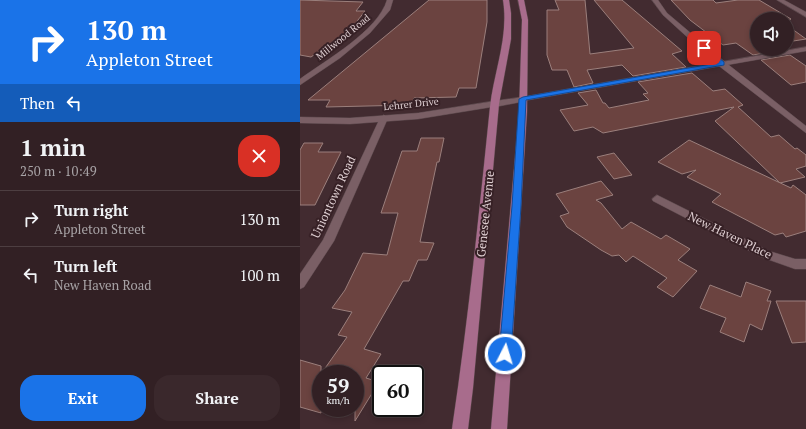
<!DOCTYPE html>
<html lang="en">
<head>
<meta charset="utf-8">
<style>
	:root { --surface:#322024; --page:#3a282c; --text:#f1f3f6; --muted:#a8a3a6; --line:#4d3e41; --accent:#1a73e8 }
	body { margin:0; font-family:"PT Serif",serif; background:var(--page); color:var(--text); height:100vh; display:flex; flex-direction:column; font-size:15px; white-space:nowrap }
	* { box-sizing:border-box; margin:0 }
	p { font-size:13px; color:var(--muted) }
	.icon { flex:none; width:22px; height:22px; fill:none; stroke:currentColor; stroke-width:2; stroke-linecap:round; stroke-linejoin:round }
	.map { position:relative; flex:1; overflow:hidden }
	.side { display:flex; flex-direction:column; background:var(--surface); width:300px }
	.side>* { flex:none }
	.guide { background:#1a73e8; color:#fff; overflow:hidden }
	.controls { position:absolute; left:450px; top:12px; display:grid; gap:8px }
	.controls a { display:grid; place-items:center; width:44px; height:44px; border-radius:50%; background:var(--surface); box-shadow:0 2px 6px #0003,0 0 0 1px var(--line); font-size:20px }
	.speed { position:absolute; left:12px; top:365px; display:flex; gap:8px; font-size:20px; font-weight:700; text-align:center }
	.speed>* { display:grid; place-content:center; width:52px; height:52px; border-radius:50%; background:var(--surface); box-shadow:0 2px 6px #0003,0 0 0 1px var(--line); line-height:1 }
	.speed small { font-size:10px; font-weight:400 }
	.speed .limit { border:2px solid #111; border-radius:6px; background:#fff; color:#111 }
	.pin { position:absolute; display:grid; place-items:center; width:34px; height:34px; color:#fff; margin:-17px; border-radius:8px; box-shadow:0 2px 6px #0006 }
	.me { position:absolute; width:44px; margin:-22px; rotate:5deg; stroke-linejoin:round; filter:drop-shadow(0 0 3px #0008) }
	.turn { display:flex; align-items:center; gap:14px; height:84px; padding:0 20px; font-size:18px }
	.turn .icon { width:52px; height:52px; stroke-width:2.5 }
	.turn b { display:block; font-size:28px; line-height:34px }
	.then { display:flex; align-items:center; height:38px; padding:0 20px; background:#0003; gap:8px; font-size:15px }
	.round { display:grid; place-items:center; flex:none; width:42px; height:42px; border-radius:16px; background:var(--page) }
	.head { display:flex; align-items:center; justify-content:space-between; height:68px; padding:0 20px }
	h1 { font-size:24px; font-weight:800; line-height:30px }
	.action { display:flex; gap:8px; margin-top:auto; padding:8px 20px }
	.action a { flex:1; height:46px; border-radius:16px; background:var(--accent); color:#fff; font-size:16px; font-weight:800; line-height:46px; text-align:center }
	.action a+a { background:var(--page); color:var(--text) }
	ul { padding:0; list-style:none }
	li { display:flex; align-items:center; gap:12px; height:56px; padding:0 20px; border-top:1px solid var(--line) }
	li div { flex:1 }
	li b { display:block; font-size:15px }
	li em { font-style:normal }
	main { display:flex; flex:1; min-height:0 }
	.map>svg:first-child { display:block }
	.building { fill:#6b4340; stroke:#9b7f7c }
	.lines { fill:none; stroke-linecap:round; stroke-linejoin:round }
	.minor-casing { stroke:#5b484c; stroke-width:1 }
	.tertiary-casing { stroke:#5b484c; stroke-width:1 }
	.primary-casing { stroke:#5b484c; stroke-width:1 }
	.minor { fill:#7a5f65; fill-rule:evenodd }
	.tertiary { fill:#7a5f65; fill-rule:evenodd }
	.primary { fill:#a86c8c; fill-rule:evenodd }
	.route { fill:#1a73e8; stroke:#114b97 }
	.labels { text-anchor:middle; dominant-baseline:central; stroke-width:4; stroke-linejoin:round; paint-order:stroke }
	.far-street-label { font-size:10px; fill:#dfcfd2; stroke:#372126 }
	.street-label { font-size:12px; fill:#dfcfd2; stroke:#372126 }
</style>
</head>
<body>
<main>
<section class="side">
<div class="guide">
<div class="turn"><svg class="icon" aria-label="right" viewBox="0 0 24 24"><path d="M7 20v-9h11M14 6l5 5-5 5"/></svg><div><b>130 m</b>Appleton Street</div></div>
<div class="then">Then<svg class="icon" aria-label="left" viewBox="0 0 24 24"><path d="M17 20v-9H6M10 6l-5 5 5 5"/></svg></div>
</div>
<div class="head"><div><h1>1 min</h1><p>250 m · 10:49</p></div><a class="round" style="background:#d93025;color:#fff"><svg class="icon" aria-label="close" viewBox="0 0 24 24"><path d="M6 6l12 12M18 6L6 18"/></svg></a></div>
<ul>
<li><svg class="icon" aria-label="right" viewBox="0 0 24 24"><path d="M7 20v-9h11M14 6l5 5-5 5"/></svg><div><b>Turn right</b><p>Appleton Street</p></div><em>130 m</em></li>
<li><svg class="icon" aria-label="left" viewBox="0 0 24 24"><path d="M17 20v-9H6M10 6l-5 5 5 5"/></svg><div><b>Turn left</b><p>New Haven Road</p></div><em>100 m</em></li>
</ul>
<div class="action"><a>Exit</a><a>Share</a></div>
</section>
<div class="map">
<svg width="506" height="429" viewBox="0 0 506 429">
	<rect width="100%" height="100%" fill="#422b30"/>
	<g class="building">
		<polygon points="0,0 63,2 56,11 65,11 51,29 11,57 0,55"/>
		<polygon points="129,0 187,0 187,22 176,88 159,88 156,97 114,98 112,104 109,105 26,107 30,100 8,100"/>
		<polygon points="255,0 285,0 290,54 334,48 294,0 322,0 382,51 372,54 386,67 333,76 322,65 287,70 293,83 274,87 267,70 252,70 247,55 247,10 259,10"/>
		<polygon points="371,0 413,0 416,3 438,0 459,0 491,19 487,21 487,19 457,19 457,49 482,50 453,55 436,43 423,45 390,20"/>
		<polygon points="487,26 488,26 506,39 487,42"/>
		<polygon points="490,55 506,66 506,82 491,85 461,60"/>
		<polygon points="392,73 413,91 425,89 443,105 438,107 471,137 479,135 495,149 497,148 506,155 506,166 496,169 505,177 480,183 415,121 434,107 303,133 293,127 274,131 260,110 288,105 278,93 296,90 303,103 305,103 309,108 349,100 343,94 348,93 338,82"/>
		<polygon points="121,138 144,138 139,162 137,162 120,242 134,243 127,260 118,260 109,281 103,281 64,349 81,354 66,378 79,382 55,421 55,374 21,374 47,337 38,335 52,312 32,308 45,290 63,253 87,255 98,213 81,213 102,151 117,151"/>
		<polygon points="389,140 491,188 493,185 506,195 506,231 486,237 483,233 475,235 412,202 421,194 387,177 396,170 382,174 358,162"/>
		<polygon points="4,143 23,143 18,152 41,152 15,205 0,205 0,150"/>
		<polygon points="314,153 332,175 314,179 297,157"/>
		<polygon points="301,181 313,195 296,200 301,203 322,229 331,222 361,239 366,235 390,249 378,260 397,271 373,297 357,287 367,278 333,256 326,262 319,255 312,256 301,250 267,227 260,216 269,213 256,194"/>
		<polygon points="446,282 471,291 467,301 471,301 462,330 450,324 444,342 420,332 426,318 400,308 410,285 441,297"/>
		<polygon points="476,301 506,301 506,342 492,343"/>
		<polygon points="0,360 21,366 21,413 0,407"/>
	</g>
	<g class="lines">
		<defs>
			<g id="minor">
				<path d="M87,0h6l-3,10 -20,23 -30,25 -40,27v-6c26,-19 78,-48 87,-79z"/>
				<polygon points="352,0 358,0 367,13 425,62 506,126 506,133 419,66 363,15"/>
				<polygon points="477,0 484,0 506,12 506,17"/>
				<polygon points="223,97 227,99 226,101 195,107 191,104 195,101"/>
				<polygon points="84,115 88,118 34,241 4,287 0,289 0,274 23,240 80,118"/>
				<polygon points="357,195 469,251 495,259 506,259 506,269 495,269 461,257 353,201 352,199"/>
			</g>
			<g id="tertiary">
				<polygon points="506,47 506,51 223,101 219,99 223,97"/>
				<polygon points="195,101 199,104 198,106 118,119 50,124 0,123 0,117 50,118 118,113"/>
			</g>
			<g id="primary">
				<path d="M203,0h6l2,13v26l-12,65 -26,284 -5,41h-16c16,-107 27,-214 38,-322 4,-36 19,-70 13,-107z"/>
				<polygon points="218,0 224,0 228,20 227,112 207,429 191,429 219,112 222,20"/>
			</g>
		</defs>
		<use href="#minor" class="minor-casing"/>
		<use href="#tertiary" class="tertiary-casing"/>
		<use href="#primary" class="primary-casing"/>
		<use href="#minor" class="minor"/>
		<use href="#tertiary" class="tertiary"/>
		<use href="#primary" class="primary"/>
	</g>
	<polygon class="route" points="402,47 406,47 424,62 424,65 226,100 221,206 211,354 209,358 205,360 201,358 199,354 212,206 219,99 223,97 417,63 402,50"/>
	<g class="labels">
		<g class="far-street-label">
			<text transform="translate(43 37) rotate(-39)">Millwood Road</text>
			<text transform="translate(111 104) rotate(-6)">Lehrer Drive</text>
		</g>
		<g class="street-label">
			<text transform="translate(33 197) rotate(-65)">Uniontown Road</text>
			<text transform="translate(185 214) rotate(-84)">Genesee Avenue</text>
			<text transform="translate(430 235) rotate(26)">New Haven Place</text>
		</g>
	</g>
</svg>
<div class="controls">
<a><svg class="icon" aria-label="sound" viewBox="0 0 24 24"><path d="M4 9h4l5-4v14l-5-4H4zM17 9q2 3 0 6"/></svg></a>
</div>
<div class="speed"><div>59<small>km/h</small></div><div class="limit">60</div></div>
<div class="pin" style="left:404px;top:48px;background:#d93025"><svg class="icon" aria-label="arrive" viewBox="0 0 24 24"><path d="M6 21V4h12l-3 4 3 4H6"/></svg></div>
<svg class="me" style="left:205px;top:354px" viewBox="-20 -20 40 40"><circle r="17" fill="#1a73e8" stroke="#fff" stroke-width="3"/><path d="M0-11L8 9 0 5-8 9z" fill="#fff"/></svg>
</div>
</main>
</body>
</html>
